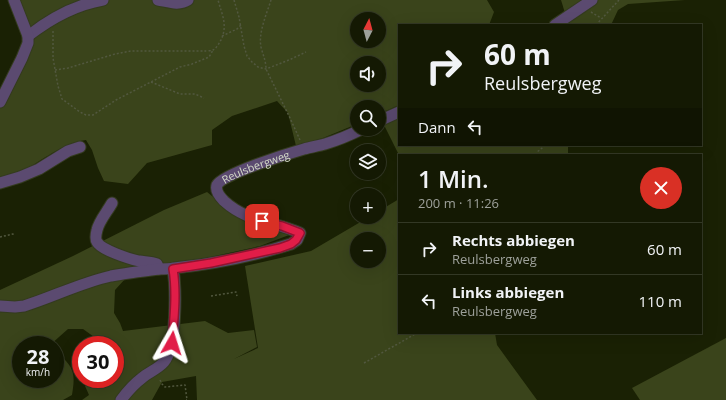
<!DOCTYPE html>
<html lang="de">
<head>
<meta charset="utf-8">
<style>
	:root { --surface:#141903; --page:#1d220d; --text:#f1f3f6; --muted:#9da09a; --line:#333825 }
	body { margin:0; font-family:"Open Sans",sans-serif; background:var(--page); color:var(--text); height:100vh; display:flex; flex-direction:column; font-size:15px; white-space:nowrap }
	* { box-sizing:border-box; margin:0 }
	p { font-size:13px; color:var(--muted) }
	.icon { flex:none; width:22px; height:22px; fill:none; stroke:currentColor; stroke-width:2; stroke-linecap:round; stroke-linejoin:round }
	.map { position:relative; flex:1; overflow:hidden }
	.side { position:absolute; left:398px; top:154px; width:304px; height:180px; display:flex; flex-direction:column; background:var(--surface); border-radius:0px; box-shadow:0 4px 16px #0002,0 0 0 1px var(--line) }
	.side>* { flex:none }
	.banner { position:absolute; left:398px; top:24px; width:304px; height:122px; border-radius:0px; box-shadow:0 4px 16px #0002,0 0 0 1px var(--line); background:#141903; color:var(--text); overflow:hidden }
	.needle { width:26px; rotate:6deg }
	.buttons { position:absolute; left:350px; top:12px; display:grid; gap:8px }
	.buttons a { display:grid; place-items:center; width:36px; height:36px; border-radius:50%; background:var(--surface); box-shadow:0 4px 16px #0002,0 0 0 1px var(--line); font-size:20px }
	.speed { position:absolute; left:12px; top:336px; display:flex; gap:8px; font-size:20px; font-weight:700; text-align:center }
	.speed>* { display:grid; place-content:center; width:52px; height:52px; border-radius:50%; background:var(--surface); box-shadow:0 4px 16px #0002,0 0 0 1px var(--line); line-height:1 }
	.speed small { font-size:10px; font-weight:400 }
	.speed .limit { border:6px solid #d22; background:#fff; color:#111 }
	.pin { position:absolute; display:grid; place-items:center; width:34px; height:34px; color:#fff; margin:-17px; border-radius:8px; box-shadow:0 2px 6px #0006 }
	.me { position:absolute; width:44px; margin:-22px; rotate:6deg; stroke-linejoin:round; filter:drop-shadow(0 0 3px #0008) }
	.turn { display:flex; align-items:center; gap:14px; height:84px; padding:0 20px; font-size:18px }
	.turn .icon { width:52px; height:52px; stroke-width:2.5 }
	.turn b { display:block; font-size:28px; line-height:34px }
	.then { display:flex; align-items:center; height:38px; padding:0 20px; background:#0003; gap:8px; font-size:15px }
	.round { display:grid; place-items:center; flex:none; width:42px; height:42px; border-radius:21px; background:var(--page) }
	.overview { display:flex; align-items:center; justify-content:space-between; height:68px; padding:0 20px }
	h1 { font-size:24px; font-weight:600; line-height:30px }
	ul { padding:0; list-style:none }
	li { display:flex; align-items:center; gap:12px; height:52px; padding:0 20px; border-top:1px solid var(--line) }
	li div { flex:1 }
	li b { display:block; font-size:15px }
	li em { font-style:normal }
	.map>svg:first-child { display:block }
	.green { fill:#3a441b; fill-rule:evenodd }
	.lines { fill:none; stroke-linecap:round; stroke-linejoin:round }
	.minor-casing { stroke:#343b1f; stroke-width:13 }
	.path { stroke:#52583f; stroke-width:1.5; stroke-dasharray:2 2; stroke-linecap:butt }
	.minor { stroke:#5b4a70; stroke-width:11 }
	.route-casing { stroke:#92132f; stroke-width:10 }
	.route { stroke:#e11d48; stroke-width:7 }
	.labels { text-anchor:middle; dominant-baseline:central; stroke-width:3; stroke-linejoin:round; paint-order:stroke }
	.street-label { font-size:11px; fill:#d3d9c7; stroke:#060901 }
</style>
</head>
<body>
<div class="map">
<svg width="726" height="400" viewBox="0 0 726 400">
	<rect width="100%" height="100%" fill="#1a2104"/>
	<g class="green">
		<path d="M14,0h473l7,12 -5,13h-90v80l-20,9v-7h-22v17l-34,14 -27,8 -8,-33 -11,-12 -45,15 -20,14v15l-65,18 -19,21 -24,-3 -6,-13 -6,-18 -6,-10c-24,3 -44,21 -65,32 -6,4 -14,5 -21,7v-72l28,-60zM357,19h22v22h-22zM357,63h22v22h-22z"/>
		<polygon points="561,0 587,0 565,13"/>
		<polygon points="595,0 685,0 628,4 618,10 611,25 562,25"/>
		<polygon points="399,118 399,145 568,145 568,155 399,155 384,125"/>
		<path d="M207,192l35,28 47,15 -29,11 -63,14 -61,7 -21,23 -1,23 6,10 3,8 82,-10 23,12 26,-3 3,17 -23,12 24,-11 -13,-82 66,-15 58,-34h10v-6l20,-12v134h96l2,12 40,55h-340l-1,-24 -34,6 -10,18h-70l7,-5 -4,-9 5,-7h25v-34h-17l-1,-6 -14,-10h-15l-18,16h-29v34h34v-25c5,1 7,3 11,7 10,11 8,20 6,34l-9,5h-63v-110l73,-34 91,-46zM357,239h22v22h-22z"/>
		<polygon points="726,338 726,400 640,400 632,388"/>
	</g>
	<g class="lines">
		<defs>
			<g id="minor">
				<path d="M158,0c11,2 21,6 30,0"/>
				<polyline points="555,25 592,0"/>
				<path d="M28,36c23,-18 46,-31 75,-36"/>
				<polyline points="0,102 22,58 28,43 28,36 14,0"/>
				<polyline points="379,121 399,112"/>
				<polyline points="0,183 20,177 39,169 68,151 80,147"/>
				<path d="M112,203c-5,9 -13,18 -15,27 -1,4 -2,9 0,12 4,8 33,17 42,19 6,1 12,1 18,3l2,5"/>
				<path id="s1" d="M0,306l15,1 9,-1c29,-9 56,-23 87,-30 16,-3 32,-5 48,-7 5,0 10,0 15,-1 40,-4 79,-12 117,-24l6,-4 3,-7c-27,-12 -53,-11 -76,-32 -4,-4 -9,-10 -7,-16 5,-11 73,-32 87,-36 7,-2 14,-3 21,-5 13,-4 25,-9 37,-15"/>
				<path d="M121,400c6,-8 13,-16 21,-22 7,-6 16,-9 22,-16 13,-15 12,-74 9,-93"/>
			</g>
		</defs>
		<use href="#minor" class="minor-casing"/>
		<g class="path">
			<polyline points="234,0 239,17 244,46 247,56 252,62 258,67 266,69 289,60 306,52"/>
			<path d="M271,0c-4,13 -13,33 -10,47 2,8 5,14 5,22l24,49 10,22"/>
			<polyline points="591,12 601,18"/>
			<polyline points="596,25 619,0 621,0"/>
			<polyline points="53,31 53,58 58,86 62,99 80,112 86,115 93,115 116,100 180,67 192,64 209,57 213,50"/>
			<polyline points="222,36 237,29 241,25"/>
			<path d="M55,70l13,-2 47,-14 16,-3h73c2,0 7,0 9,-1 4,-2 6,-7 8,-10 7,-15 1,-25 -3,-40"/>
			<polyline points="151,82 180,94 195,94 204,98"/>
			<polyline points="536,155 537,152 546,145"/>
			<polyline points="0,237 13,234 13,236"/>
			<polyline points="211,296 236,292 237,296"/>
			<polyline points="364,363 417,333"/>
			<polyline points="160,380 162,384 165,387 185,385 187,400 186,400"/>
		</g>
		<use href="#minor" class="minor"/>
	</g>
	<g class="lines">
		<defs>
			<path id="route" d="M172,343c2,-25 5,-50 1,-74l38,-6 69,-15 11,-4 5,-4 4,-7 -18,-7 -20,-5"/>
		</defs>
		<use href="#route" class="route-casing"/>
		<use href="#route" class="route"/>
	</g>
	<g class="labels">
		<g class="street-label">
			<text stroke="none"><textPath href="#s1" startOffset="459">Reulsbergweg</textPath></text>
		</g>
	</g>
</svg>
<div class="buttons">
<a><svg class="needle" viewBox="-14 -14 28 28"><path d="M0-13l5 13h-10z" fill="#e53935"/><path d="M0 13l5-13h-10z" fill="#9da09a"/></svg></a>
<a><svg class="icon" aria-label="sound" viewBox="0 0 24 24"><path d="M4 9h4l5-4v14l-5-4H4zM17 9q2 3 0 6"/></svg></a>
<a><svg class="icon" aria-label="search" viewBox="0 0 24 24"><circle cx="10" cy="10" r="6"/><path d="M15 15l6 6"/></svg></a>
<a><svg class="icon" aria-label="layers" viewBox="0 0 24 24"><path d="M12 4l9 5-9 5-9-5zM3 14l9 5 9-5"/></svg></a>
<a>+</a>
<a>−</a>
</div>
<div class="speed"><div>28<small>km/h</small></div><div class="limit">30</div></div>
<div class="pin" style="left:262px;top:221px;background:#d93025"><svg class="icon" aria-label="arrive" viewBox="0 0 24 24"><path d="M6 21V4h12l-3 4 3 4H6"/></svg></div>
<svg class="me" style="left:172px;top:343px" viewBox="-20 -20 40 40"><path d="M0-17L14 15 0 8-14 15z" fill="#e11d48" stroke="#fff" stroke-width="4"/></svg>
<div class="banner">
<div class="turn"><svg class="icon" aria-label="right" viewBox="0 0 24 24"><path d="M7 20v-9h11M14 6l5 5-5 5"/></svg><div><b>60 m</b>Reulsbergweg</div></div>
<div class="then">Dann<svg class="icon" aria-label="left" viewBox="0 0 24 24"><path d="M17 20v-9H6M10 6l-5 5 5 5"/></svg></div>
</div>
<section class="side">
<div class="overview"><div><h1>1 Min.</h1><p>200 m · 11:26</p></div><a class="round" style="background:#d93025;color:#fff"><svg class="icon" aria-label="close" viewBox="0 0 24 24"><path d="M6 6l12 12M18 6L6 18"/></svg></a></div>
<ul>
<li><svg class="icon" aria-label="right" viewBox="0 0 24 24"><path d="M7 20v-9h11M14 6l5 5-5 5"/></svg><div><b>Rechts abbiegen</b><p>Reulsbergweg</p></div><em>60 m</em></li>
<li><svg class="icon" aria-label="left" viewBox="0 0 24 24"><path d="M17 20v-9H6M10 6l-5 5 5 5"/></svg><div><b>Links abbiegen</b><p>Reulsbergweg</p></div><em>110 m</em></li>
</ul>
</section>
</div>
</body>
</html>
